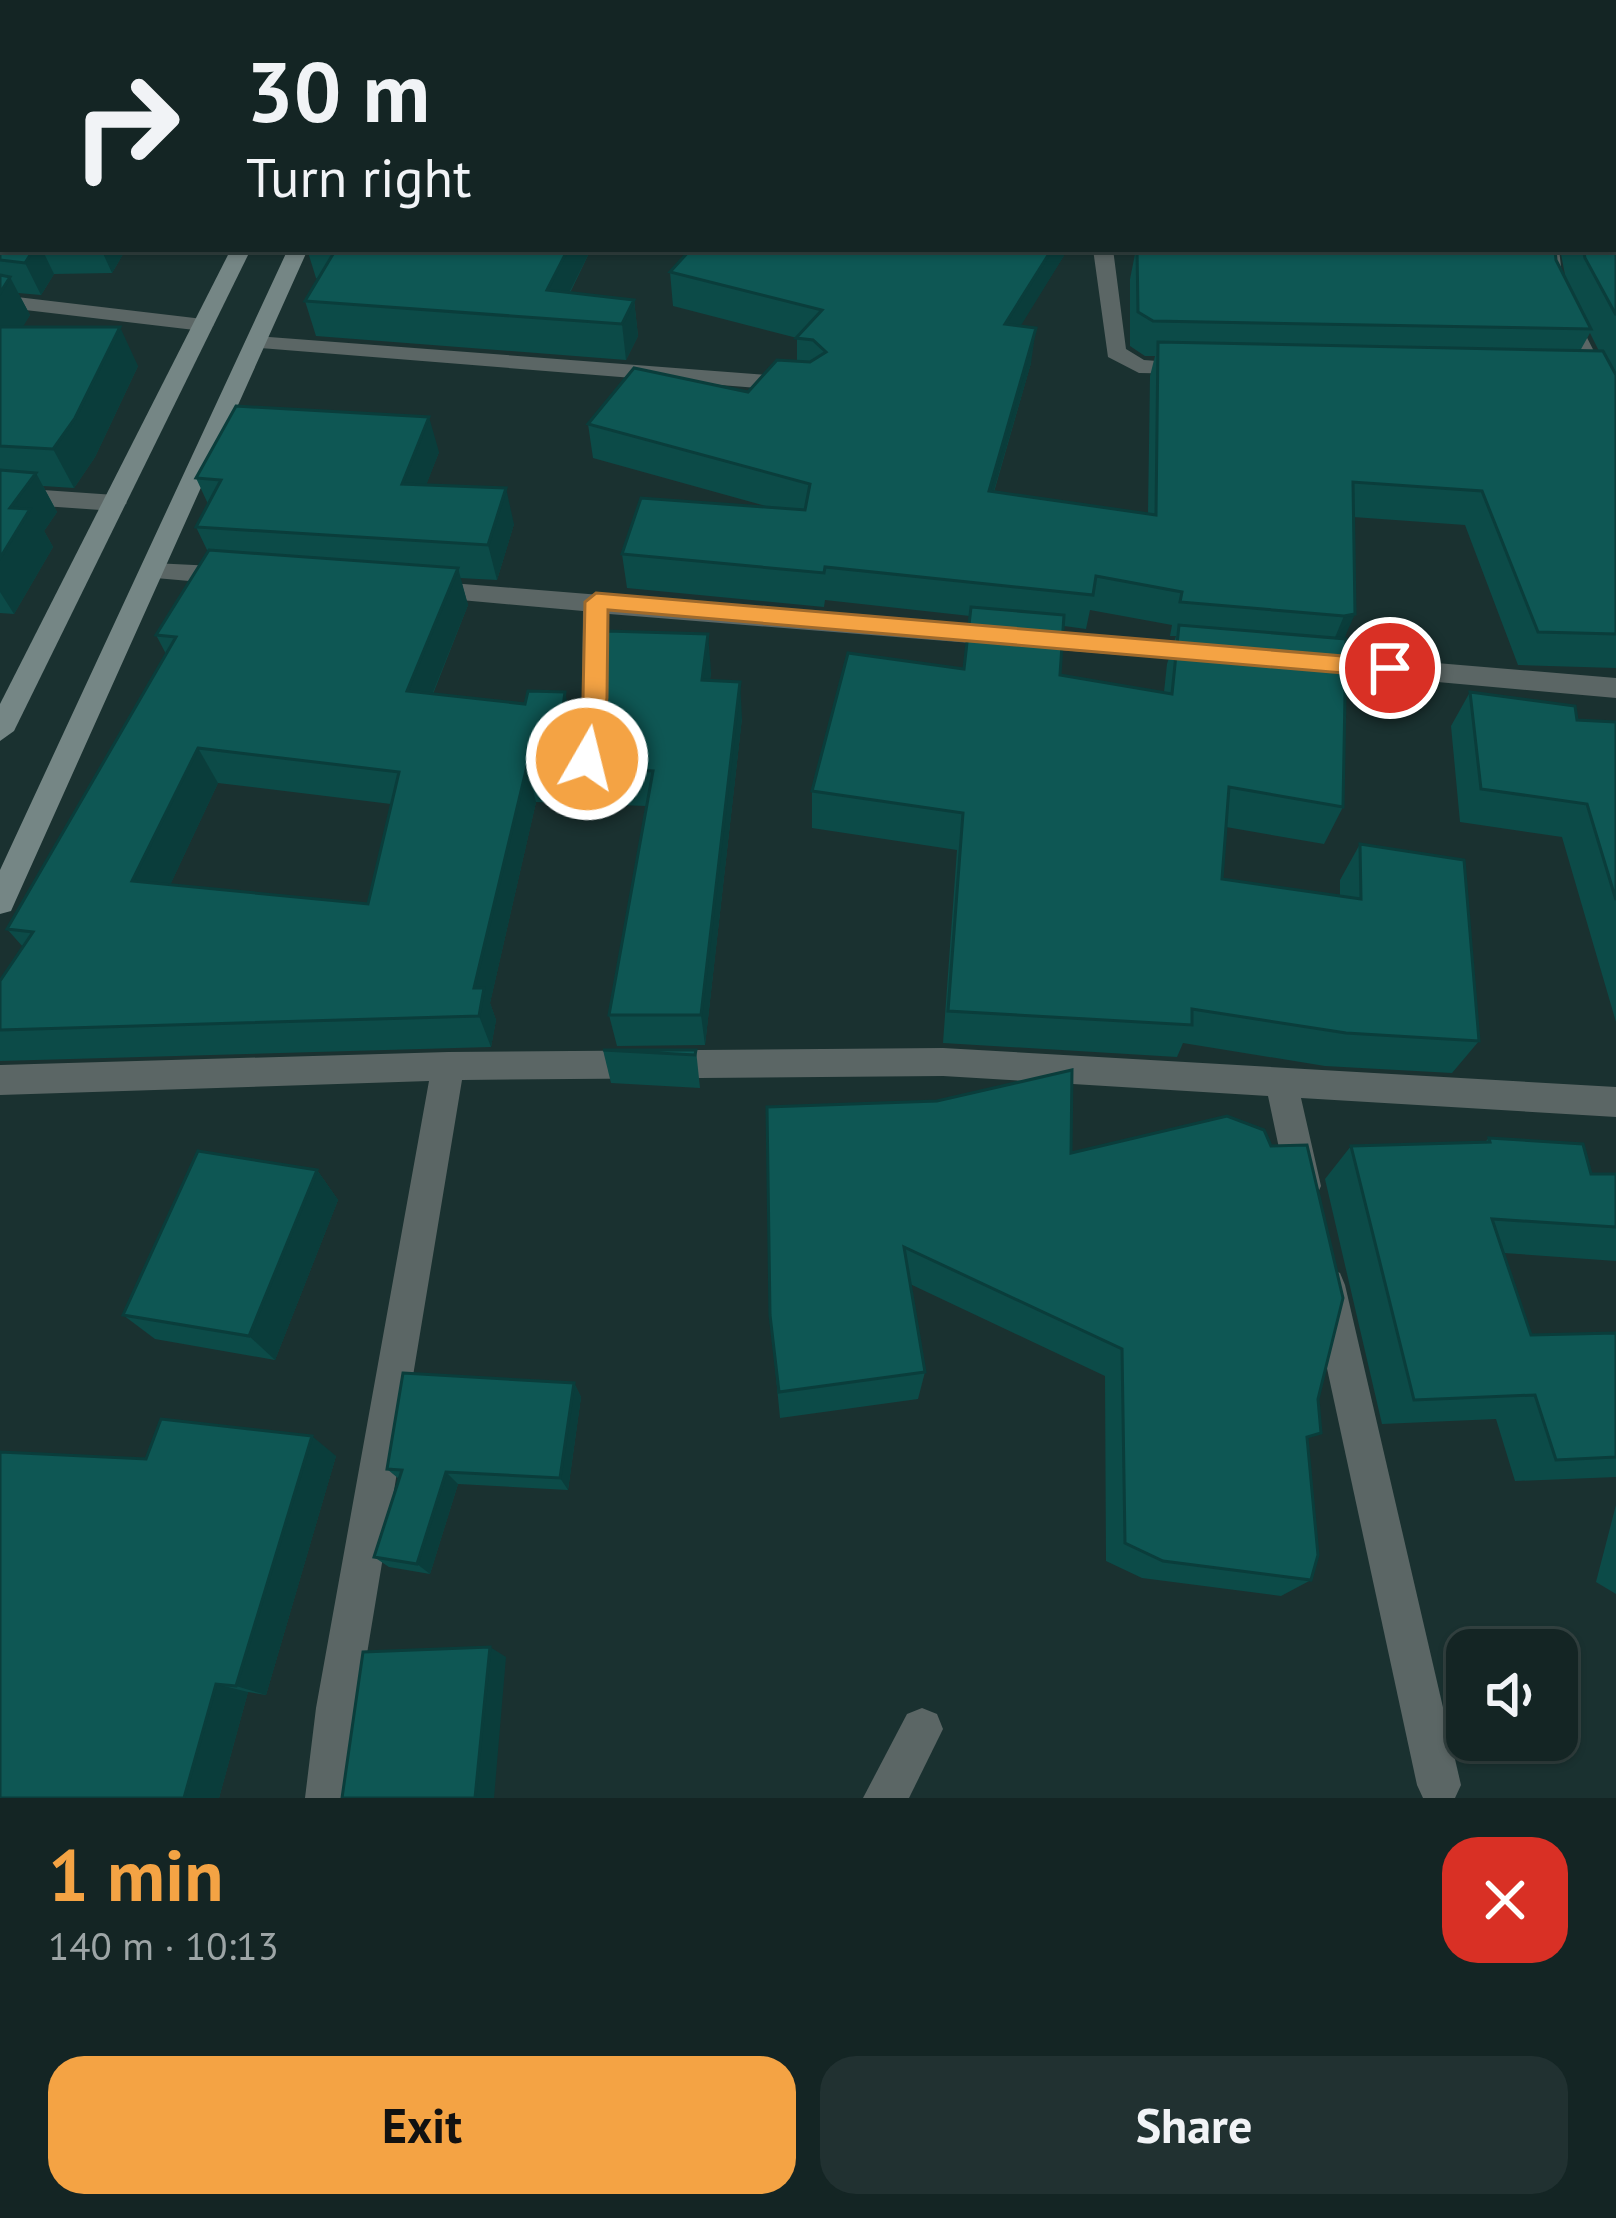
<!DOCTYPE html>
<html lang="en">
<head>
<meta charset="utf-8">
<style>
	:root { --surface:#142524; --page:#213131; --text:#f1f3f6; --muted:#9da5a6; --line:#334241; --accent:#f4a344 }
	body { margin:0; font-family:"PT Sans",sans-serif; background:var(--page); color:var(--text); height:100vh; display:flex; flex-direction:column; font-size:45px; white-space:nowrap }
	* { box-sizing:border-box; margin:0 }
	p { font-size:39px; color:var(--muted) }
	.icon { flex:none; width:66px; height:66px; fill:none; stroke:currentColor; stroke-width:2; stroke-linecap:round; stroke-linejoin:round }
	.map { position:relative; height:1798px; overflow:hidden }
	.side { display:flex; flex-direction:column; background:var(--surface); flex:1 }
	.side>* { flex:none }
	.hud { position:absolute; left:0px; top:0px; width:1617px; height:252px; box-shadow:0 3px 9px #0004,0 0 0 3px var(--line); background:#142524; color:var(--text); overflow:hidden }
	.controls { position:absolute; left:1446px; top:1629px; display:grid; gap:24px }
	.controls a { display:grid; place-items:center; width:132px; height:132px; border-radius:24px; background:var(--surface); box-shadow:0 3px 9px #0004,0 0 0 3px var(--line); font-size:60px }
	.pin { position:absolute; display:grid; place-items:center; width:102px; height:102px; color:#fff; margin:-51px; border:6px solid #fff; border-radius:50%; box-shadow:0 3px 12px #0007 }
	.me { position:absolute; width:132px; margin:-66px; rotate:8deg; stroke-linejoin:round; filter:drop-shadow(0 0 9px #0008) }
	.turn { display:flex; align-items:center; gap:42px; height:252px; padding:0 48px; font-size:54px }
	.turn .icon { width:156px; height:156px; stroke-width:2.5 }
	.turn b { display:block; font-size:84px; line-height:102px }
	.round { display:grid; place-items:center; flex:none; width:126px; height:126px; border-radius:36px; background:var(--page) }
	.head { display:flex; align-items:center; justify-content:space-between; height:204px; padding:0 48px }
	h1 { font-size:72px; font-weight:800; line-height:90px; color:var(--accent) }
	.primary-button { display:flex; gap:24px; margin-top:auto; padding:24px 48px }
	.primary-button a { flex:1; height:138px; border-radius:36px; background:var(--accent); color:#111; font-size:48px; font-weight:800; line-height:138px; text-align:center }
	.primary-button a+a { background:var(--page); color:var(--text) }
	.map>svg:first-child { display:block }
	.lines { fill:none; stroke-linecap:round; stroke-linejoin:round }
	.minor { fill:#5b6665; fill-rule:evenodd }
	.secondary { fill:#758685; fill-rule:evenodd }
	.wall { fill:#0c4b48; fill-rule:evenodd }
	.shaded-wall { fill:#0a3d3b }
	.building { fill:#0e5754; stroke:#0a3d3b; stroke-width:3; fill-rule:evenodd }
	.route { fill:#f4a344; stroke:#9f6a2c; stroke-width:3 }
</style>
</head>
<body>
<div class="map">
<svg width="1616" height="1798" viewBox="0 0 1616 1798">
	<rect width="100%" height="100%" fill="#1a3130"/>
	<g class="lines">
		<g class="minor">
			<polygon points="1431,0 1447,0 1448,1 1433,3"/>
			<polygon points="1093,249 1113,249 1126,349 1144,360 1196,364 1196,374 1139,373 1108,357"/>
			<polygon points="1539,249 1559,249 1564,293 1616,394 1616,423 1605,416 1544,293"/>
			<polygon points="0,295 203,319 214,325 203,331 0,307"/>
			<polygon points="256,336 795,377 806,384 795,391 248,347 245,342"/>
			<polygon points="0,487 115,495 127,503 115,511 0,503"/>
			<polygon points="153,563 235,567 247,576 235,585 144,577 144,565"/>
			<polygon points="426,581 1210,644 1223,653 1210,662 609,614 608,698 601,759 587,770 573,759 582,698 583,611 417,596 417,584"/>
			<polygon points="1305,652 1616,678 1616,698 1305,670 1292,661"/>
			<polygon points="943,1048 1616,1087 1616,1117 1301,1098 1321,1186 1316,1197 1304,1202 1292,1197 1287,1186 1268,1096 943,1076 462,1080 358,1708 349,1798 305,1798 316,1708 429,1081 0,1095 0,1065 448,1052"/>
			<polygon points="1327,1267 1340,1273 1345,1285 1461,1785 1455,1798 1423,1798 1417,1785 1309,1285 1314,1273"/>
			<polygon points="922,1708 937,1714 943,1729 909,1798 863,1798 907,1714"/>
		</g>
		<g class="secondary">
			<polygon points="231,249 251,249 14,731 0,741 0,704"/>
			<polygon points="288,249 308,249 15,902 11,911 0,914 0,870"/>
		</g>
	</g>
	<g class="wall">
		<polygon points="0,0 322,0 320,3 3,3 3,228 0,228"/>
		<path d="M1616,52v616l-98,-3 -53,-140 -112,-8 -8,122 -2,168 -19,37 -98,-17 -4,52 118,17v-16l20,-36 119,197 -27,32 -127,-7 -142,-23 -6,14 -234,-14 14,-193 -145,-22v-37l151,-122 7,-53 -145,-16 -1,7 -197,-19 -5,-34 151,-46 -180,-50 -5,-34 160,-32 49,-31v-23l-124,-32 -3,-34 21,-23h377l-48,77 11,37 -37,129 154,22 2,-138 5,-20h-10l-15,-10v-67l6,-30h419l1,11 10,20 -6,-31h54zM1590,333l9,18h-19zM1090,610l82,15 -2,11h6l-9,28 -3,28 -104,-17 4,-49 22,3z"/>
		<polygon points="0,242 3,249 126,249 112,273 54,274 41,295 18,293 30,315 22,327 138,366 95,457 74,488 43,486 57,512 44,531 53,547 14,614 0,613"/>
		<polygon points="307,249 591,249 570,293 634,300 638,336 626,360 316,336 305,301 318,279 316,278"/>
		<path d="M439,452l-13,33 88,39 -17,56 -37,-2 8,27 -35,89 140,34 -1,4 8,7 131,-68 -1,10 32,37 -37,327 -88,1 -8,-31 38,-209 -111,-4 -46,201 6,17 -5,27 -491,14v-80l23,-34 -16,-18 159,-275 -10,-19 52,-83 -12,-25 12,-23 -12,-26zM218,783l173,21 -23,100 -198,-19z"/>
		<polygon points="1470,692 1577,720 1616,722 1616,1022 1562,837 1460,822 1451,726"/>
		<polygon points="603,1050 696,1050 700,1088 611,1083"/>
		<polygon points="1489,1138 1591,1174 1616,1174 1616,1261 1504,1253 1531,1335 1616,1333 1616,1477 1515,1481 1496,1419 1382,1424 1325,1179 1351,1146 1485,1142"/>
		<polygon points="1071,1153 1311,1580 1281,1596 1142,1578 1106,1561 1105,1376 910,1284 925,1372 918,1399 780,1418 770,1315"/>
		<polygon points="317,1170 338,1200 275,1360 155,1339 123,1315"/>
		<polygon points="574,1383 581,1397 568,1490 458,1484 430,1574 389,1567 374,1557 399,1479 387,1469"/>
		<polygon points="336,1456 266,1695 248,1692 219,1798 146,1459"/>
		<polygon points="1616,1505 1616,1594 1596,1582"/>
	</g>
	<g class="shaded-wall">
		<polygon points="296,0 322,0 320,3 294,3"/>
		<polygon points="34,249 42,249 54,274 41,295 25,263"/>
		<polygon points="101,249 126,249 112,273"/>
		<polygon points="568,249 591,249 556,319 547,290"/>
		<polygon points="1052,249 1068,249 1001,358 1005,324"/>
		<polygon points="10,277 30,315 0,365 0,293"/>
		<polygon points="634,300 638,336 626,360 622,324"/>
		<polygon points="120,327 138,366 95,457 74,488 53,449"/>
		<polygon points="1036,328 1031,363 984,525 989,491"/>
		<polygon points="429,417 439,452 413,519 402,484"/>
		<polygon points="36,473 57,512 44,531 53,547 14,614 0,592 0,558 10,508"/>
		<polygon points="506,488 514,524 497,580 488,545"/>
		<polygon points="458,568 468,605 419,727 407,691"/>
		<polygon points="1355,614 1340,648 1330,649 1344,616"/>
		<polygon points="708,634 711,671 705,717 702,680"/>
		<polygon points="740,682 742,718 705,1045 701,1015"/>
		<polygon points="565,692 573,728 569,758 561,722"/>
		<polygon points="198,748 218,783 156,915 132,881"/>
		<polygon points="527,766 536,802 490,1003 496,1020 491,1047 479,1016 474,988"/>
		<polygon points="317,1170 338,1200 275,1360 249,1336"/>
		<polygon points="574,1383 581,1397 568,1490 560,1478"/>
		<polygon points="312,1436 336,1456 266,1695 236,1686"/>
		<polygon points="446,1472 458,1484 430,1574 417,1564"/>
		<polygon points="490,1647 506,1657 494,1798 475,1798"/>
		<polygon points="216,1684 248,1692 219,1798 184,1798"/>
	</g>
	<g class="building">
		<polygon points="0,0 296,0 294,3 3,3 3,195 0,195"/>
		<polygon points="417,0 1287,0 1287,3 415,3"/>
		<polygon points="1614,52 1616,52 1616,315 1585,258 1583,249 1614,249"/>
		<polygon points="3,239 3,249 34,249 25,263 0,260 0,242"/>
		<polygon points="336,249 568,249 547,290 634,300 622,324 305,301"/>
		<polygon points="691,249 1052,249 1005,324 1036,328 989,491 1156,515 1158,342 1603,351 1616,375 1616,634 1538,632 1482,491 1353,482 1355,614 1344,616 1180,602 1182,592 1096,576 1093,595 825,567 824,573 622,554 641,498 805,510 810,484 588,424 634,368 748,392 777,360 810,362 826,352 813,340 796,338 822,310 670,272"/>
		<polygon points="1137,249 1555,249 1556,260 1591,329 1153,321 1138,312"/>
		<polygon points="0,275 10,277 0,293"/>
		<polygon points="0,327 120,327 75,418 53,449 0,446"/>
		<polygon points="236,406 429,417 402,484 506,488 488,545 196,527 221,480 196,478"/>
		<polygon points="0,470 36,473 10,508 30,509 0,558"/>
		<path d="M209,550l249,18 -51,123 118,13 3,-13 37,1 -4,30 19,17 19,-15 8,-93 101,3 -6,46 38,2 -39,333h-92l44,-244 -126,-5 -53,222h10l-5,28 -479,14v-49l33,-49 -26,-3 169,-292 -20,-2zM198,748l201,24 -31,132 -236,-23z"/>
		<polygon points="971,607 1064,615 1060,675 1172,694 1179,625 1346,639 1343,807 1229,787 1222,879 1361,899 1360,844 1464,860 1479,1041 1346,1033 1192,1009 1192,1025 948,1011 963,813 812,791 848,653 964,669"/>
		<polygon points="1470,692 1575,706 1577,720 1616,722 1616,900 1587,804 1481,789"/>
		<polygon points="603,1050 696,1050 695,1055"/>
		<polygon points="1072,1070 1071,1153 1227,1116 1264,1130 1271,1146 1307,1145 1343,1298 1318,1399 1321,1433 1307,1437 1318,1555 1311,1580 1163,1561 1125,1543 1122,1349 904,1247 925,1372 779,1392 770,1315 767,1107 937,1101"/>
		<polygon points="1489,1138 1583,1144 1591,1174 1616,1174 1616,1227 1492,1219 1531,1335 1616,1333 1616,1457 1556,1460 1535,1395 1414,1400 1351,1146 1490,1142"/>
		<polygon points="198,1151 317,1170 249,1336 123,1315"/>
		<polygon points="403,1373 574,1383 560,1478 446,1472 417,1564 374,1557 402,1470 387,1469"/>
		<polygon points="161,1419 312,1436 236,1686 216,1684 184,1798 0,1798 0,1452 146,1459"/>
		<polygon points="490,1647 475,1798 342,1798 363,1652"/>
	</g>
	<polygon class="route" points="596,593 1390,660 1403,668 1390,677 608,610 607,698 599,759 587,769 574,759 583,698 585,602"/>
</svg>
<div class="controls">
<a><svg class="icon" aria-label="sound" viewBox="0 0 24 24"><path d="M4 9h4l5-4v14l-5-4H4zM17 9q2 3 0 6"/></svg></a>
</div>
<div class="pin" style="left:1390px;top:668px;background:#d93025"><svg class="icon" aria-label="arrive" viewBox="0 0 24 24"><path d="M6 21V4h12l-3 4 3 4H6"/></svg></div>
<svg class="me" style="left:587px;top:759px" viewBox="-20 -20 40 40"><circle r="17" fill="#f4a344" stroke="#fff" stroke-width="3"/><path d="M0-11L8 9 0 5-8 9z" fill="#fff"/></svg>
<div class="hud">
<div class="turn"><svg class="icon" aria-label="right" viewBox="0 0 24 24"><path d="M7 20v-9h11M14 6l5 5-5 5"/></svg><div><b>30 m</b>Turn right</div></div>
</div>
</div>
<section class="side">
<div class="head"><div><h1>1 min</h1><p>140 m · 10:13</p></div><a class="round" style="background:#d93025;color:#fff"><svg class="icon" aria-label="close" viewBox="0 0 24 24"><path d="M6 6l12 12M18 6L6 18"/></svg></a></div>
<div class="primary-button"><a>Exit</a><a>Share</a></div>
</section>
</body>
</html>
